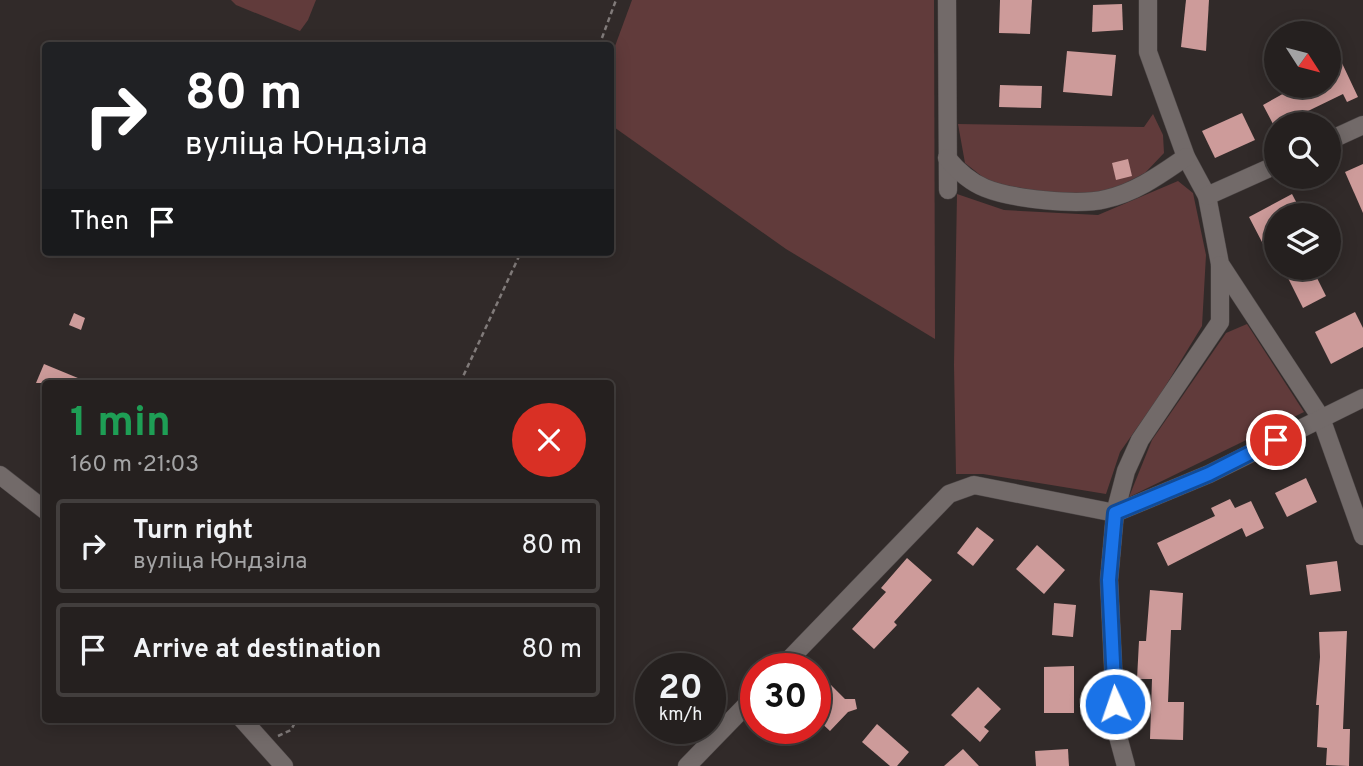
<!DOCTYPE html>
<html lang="en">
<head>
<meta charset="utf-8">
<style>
	:root { --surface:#25201f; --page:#312d2c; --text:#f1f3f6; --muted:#a3a3a4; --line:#423e3d }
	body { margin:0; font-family:Overpass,sans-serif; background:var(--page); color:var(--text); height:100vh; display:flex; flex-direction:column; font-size:26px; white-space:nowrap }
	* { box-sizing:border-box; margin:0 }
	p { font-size:23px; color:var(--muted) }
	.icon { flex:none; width:38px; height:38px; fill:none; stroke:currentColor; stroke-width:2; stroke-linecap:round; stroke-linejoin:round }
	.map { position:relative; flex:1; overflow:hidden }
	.sheet { position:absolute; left:42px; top:380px; width:572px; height:343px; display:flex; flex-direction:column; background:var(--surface); border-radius:7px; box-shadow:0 4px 18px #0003,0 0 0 2px var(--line) }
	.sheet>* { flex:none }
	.top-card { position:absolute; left:42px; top:42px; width:572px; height:214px; border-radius:7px; box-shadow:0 4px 18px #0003,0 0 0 2px var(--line); background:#202124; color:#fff; overflow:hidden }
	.needle { width:46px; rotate:126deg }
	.fabs { position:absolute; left:1264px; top:21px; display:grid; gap:14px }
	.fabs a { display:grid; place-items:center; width:77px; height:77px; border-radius:50%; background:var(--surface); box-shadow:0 4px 18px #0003,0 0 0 2px var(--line); font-size:35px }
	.speed { position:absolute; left:635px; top:653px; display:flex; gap:14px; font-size:35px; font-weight:700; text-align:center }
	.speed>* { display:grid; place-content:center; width:91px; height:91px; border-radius:50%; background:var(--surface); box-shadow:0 4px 18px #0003,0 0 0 2px var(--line); line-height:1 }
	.speed small { font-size:18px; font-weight:400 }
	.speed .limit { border:10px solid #d22; background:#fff; color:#111 }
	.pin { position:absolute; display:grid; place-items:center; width:60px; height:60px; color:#fff; margin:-30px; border:4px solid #fff; border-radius:50%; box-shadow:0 2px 7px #0007 }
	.me { position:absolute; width:77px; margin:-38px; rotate:357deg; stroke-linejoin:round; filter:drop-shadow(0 0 5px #0008) }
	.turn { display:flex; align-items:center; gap:24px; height:147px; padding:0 28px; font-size:32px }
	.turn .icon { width:91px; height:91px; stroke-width:2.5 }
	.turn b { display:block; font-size:49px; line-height:60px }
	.then { display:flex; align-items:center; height:66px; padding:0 28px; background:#0003; gap:14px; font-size:26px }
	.round { display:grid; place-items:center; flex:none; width:74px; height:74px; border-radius:37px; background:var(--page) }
	.headline { display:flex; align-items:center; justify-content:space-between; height:119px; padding:0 28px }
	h1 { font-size:42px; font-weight:700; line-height:52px; color:#1e9e55 }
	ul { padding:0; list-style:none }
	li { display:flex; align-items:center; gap:21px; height:94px; margin:0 14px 10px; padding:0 14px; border:4px solid var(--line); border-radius:7px }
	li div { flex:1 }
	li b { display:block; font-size:26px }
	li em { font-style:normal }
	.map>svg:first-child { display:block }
	.green { fill:#613b3b }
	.building { fill:#cd9b9a }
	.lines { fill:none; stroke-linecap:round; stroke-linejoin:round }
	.minor-casing { stroke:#4c4646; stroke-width:19 }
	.path { stroke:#817b7a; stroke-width:2.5; stroke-dasharray:5 3.5; stroke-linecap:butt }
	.minor { stroke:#726a69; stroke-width:18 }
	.route-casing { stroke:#114b97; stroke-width:18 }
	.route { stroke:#1a73e8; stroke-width:12 }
</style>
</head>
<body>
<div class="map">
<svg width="1363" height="766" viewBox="0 0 1363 766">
	<rect width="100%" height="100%" fill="#312a29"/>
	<g class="green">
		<polygon points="231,0 316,0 308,20 300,31 236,5"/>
		<polygon points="632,0 934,0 935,339 786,249 611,125 611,57"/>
		<polygon points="1153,114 1163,135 1164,153 1145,173 1106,193 1059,195 989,182 965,163 958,124 1144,127"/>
		<polygon points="1178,181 1193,193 1206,255 1202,326 1160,395 1120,452 1106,494 983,474 956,474 954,365 957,194 1004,210 1098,215"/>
		<polygon points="1247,324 1304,412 1129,497 1152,440 1226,333"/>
	</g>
	<g class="building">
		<polygon points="1000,0 1032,0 1030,34 999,33"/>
		<polygon points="1186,0 1209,0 1206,51 1181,47"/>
		<polygon points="1122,4 1123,30 1092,32 1093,5"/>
		<polygon points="1067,51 1116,55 1112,96 1063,92"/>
		<polygon points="1341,61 1358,97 1347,102 1343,94 1308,111 1309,114 1290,124 1273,124 1263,105 1297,86 1328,86 1328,67"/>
		<polygon points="1000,85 1042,86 1041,108 999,107"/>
		<polygon points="1242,113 1255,140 1215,158 1202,131"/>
		<polygon points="1128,159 1132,176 1116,180 1112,163"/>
		<polygon points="1363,164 1363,213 1345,172"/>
		<polygon points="1292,194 1303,215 1276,215 1276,238 1263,244 1249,217"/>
		<polygon points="1294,268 1312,268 1326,296 1303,308 1285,272"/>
		<polygon points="1355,312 1363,328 1363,347 1331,364 1315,332"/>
		<polygon points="74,313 85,318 81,330 69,325"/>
		<polygon points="44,364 90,383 36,383"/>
		<polygon points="1306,478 1317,502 1287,517 1275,493"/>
		<polygon points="1230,499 1235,508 1251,501 1264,528 1246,537 1242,528 1168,566 1157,543 1215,516 1211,508"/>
		<polygon points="977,527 994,540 973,566 957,553"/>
		<polygon points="1037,545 1065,570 1044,594 1016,569"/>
		<polygon points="907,558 932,580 894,622 897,625 874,649 852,629 886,592 881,588"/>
		<polygon points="1337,561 1341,591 1310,595 1306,565"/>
		<polygon points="1150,590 1183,593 1181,630 1171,630 1168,702 1184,702 1183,740 1150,739 1152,679 1137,679 1139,641 1146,641"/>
		<polygon points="1054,603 1076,605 1073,637 1052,635"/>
		<polygon points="1347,631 1343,729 1350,729 1349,766 1326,765 1327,748 1317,747 1319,705 1316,705 1320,657 1319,632"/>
		<polygon points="1074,666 1074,713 1044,713 1044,667"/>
		<polygon points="831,685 845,699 855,699 857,709 848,712 830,731 816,718 816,701"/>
		<polygon points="978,687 1001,709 984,727 989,731 980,742 951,715"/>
		<polygon points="877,724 909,752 897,766 890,766 862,742"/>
		<polygon points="963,749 979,766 944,766"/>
		<polygon points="1068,749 1069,766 1036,766 1035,751"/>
	</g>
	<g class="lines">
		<defs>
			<g id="minor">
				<polyline points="947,0 948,190"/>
				<polyline points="1148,0 1148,52 1186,157 1207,196 1220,264 1321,418 1363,536"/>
				<polyline points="1328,141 1363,125"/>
				<path d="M947,158c10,12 23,24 38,30 27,11 93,18 121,11 31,-7 55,-25 80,-42"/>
				<polyline points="1207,196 1276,165"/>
				<polyline points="0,475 46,511"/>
				<polyline points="781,668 949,494 974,485 1115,513 1209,474 1363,398"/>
				<polyline points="242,719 284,766"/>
				<polyline points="687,766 756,695"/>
				<polyline points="1126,766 1116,729 1109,580 1115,513 1126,471 1140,440 1220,322 1220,265"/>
			</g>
		</defs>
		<use href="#minor" class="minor-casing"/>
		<g class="path">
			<polyline points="599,46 616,0"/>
			<polyline points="460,383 521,252"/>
			<polyline points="278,736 291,730 297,719"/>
		</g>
		<use href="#minor" class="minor"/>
	</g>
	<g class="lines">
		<defs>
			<polyline id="route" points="1115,704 1109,580 1115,513 1209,474 1276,440"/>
		</defs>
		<use href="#route" class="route-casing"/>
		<use href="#route" class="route"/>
	</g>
</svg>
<div class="fabs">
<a><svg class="needle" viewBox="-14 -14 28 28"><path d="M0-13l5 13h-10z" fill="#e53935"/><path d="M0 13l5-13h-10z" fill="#a3a3a4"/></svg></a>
<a><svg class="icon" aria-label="search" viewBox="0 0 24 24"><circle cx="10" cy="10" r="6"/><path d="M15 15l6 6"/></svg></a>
<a><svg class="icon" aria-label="layers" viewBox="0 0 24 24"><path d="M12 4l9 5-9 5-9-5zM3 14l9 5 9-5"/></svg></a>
</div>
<div class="speed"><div>20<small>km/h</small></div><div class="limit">30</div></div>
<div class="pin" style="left:1276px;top:440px;background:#d93025"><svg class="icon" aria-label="arrive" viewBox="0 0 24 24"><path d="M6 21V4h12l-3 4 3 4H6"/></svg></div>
<svg class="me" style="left:1115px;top:704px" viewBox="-20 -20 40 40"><circle r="17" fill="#1a73e8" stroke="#fff" stroke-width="3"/><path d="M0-11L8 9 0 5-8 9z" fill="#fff"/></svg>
<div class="top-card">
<div class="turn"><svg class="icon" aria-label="right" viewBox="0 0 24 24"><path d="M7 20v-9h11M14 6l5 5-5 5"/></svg><div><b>80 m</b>вуліца Юндзіла</div></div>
<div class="then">Then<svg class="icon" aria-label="arrive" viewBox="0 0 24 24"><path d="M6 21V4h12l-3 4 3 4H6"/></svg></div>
</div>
<section class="sheet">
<div class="headline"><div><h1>1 min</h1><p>160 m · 21:03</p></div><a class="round" style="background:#d93025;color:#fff"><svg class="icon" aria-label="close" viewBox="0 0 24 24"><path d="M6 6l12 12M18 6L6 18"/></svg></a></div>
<ul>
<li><svg class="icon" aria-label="right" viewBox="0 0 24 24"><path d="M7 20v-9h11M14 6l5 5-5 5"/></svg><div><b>Turn right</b><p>вуліца Юндзіла</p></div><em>80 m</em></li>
<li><svg class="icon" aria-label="arrive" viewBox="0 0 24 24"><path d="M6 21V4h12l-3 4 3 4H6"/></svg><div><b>Arrive at destination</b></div><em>80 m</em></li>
</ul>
</section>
</div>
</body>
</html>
